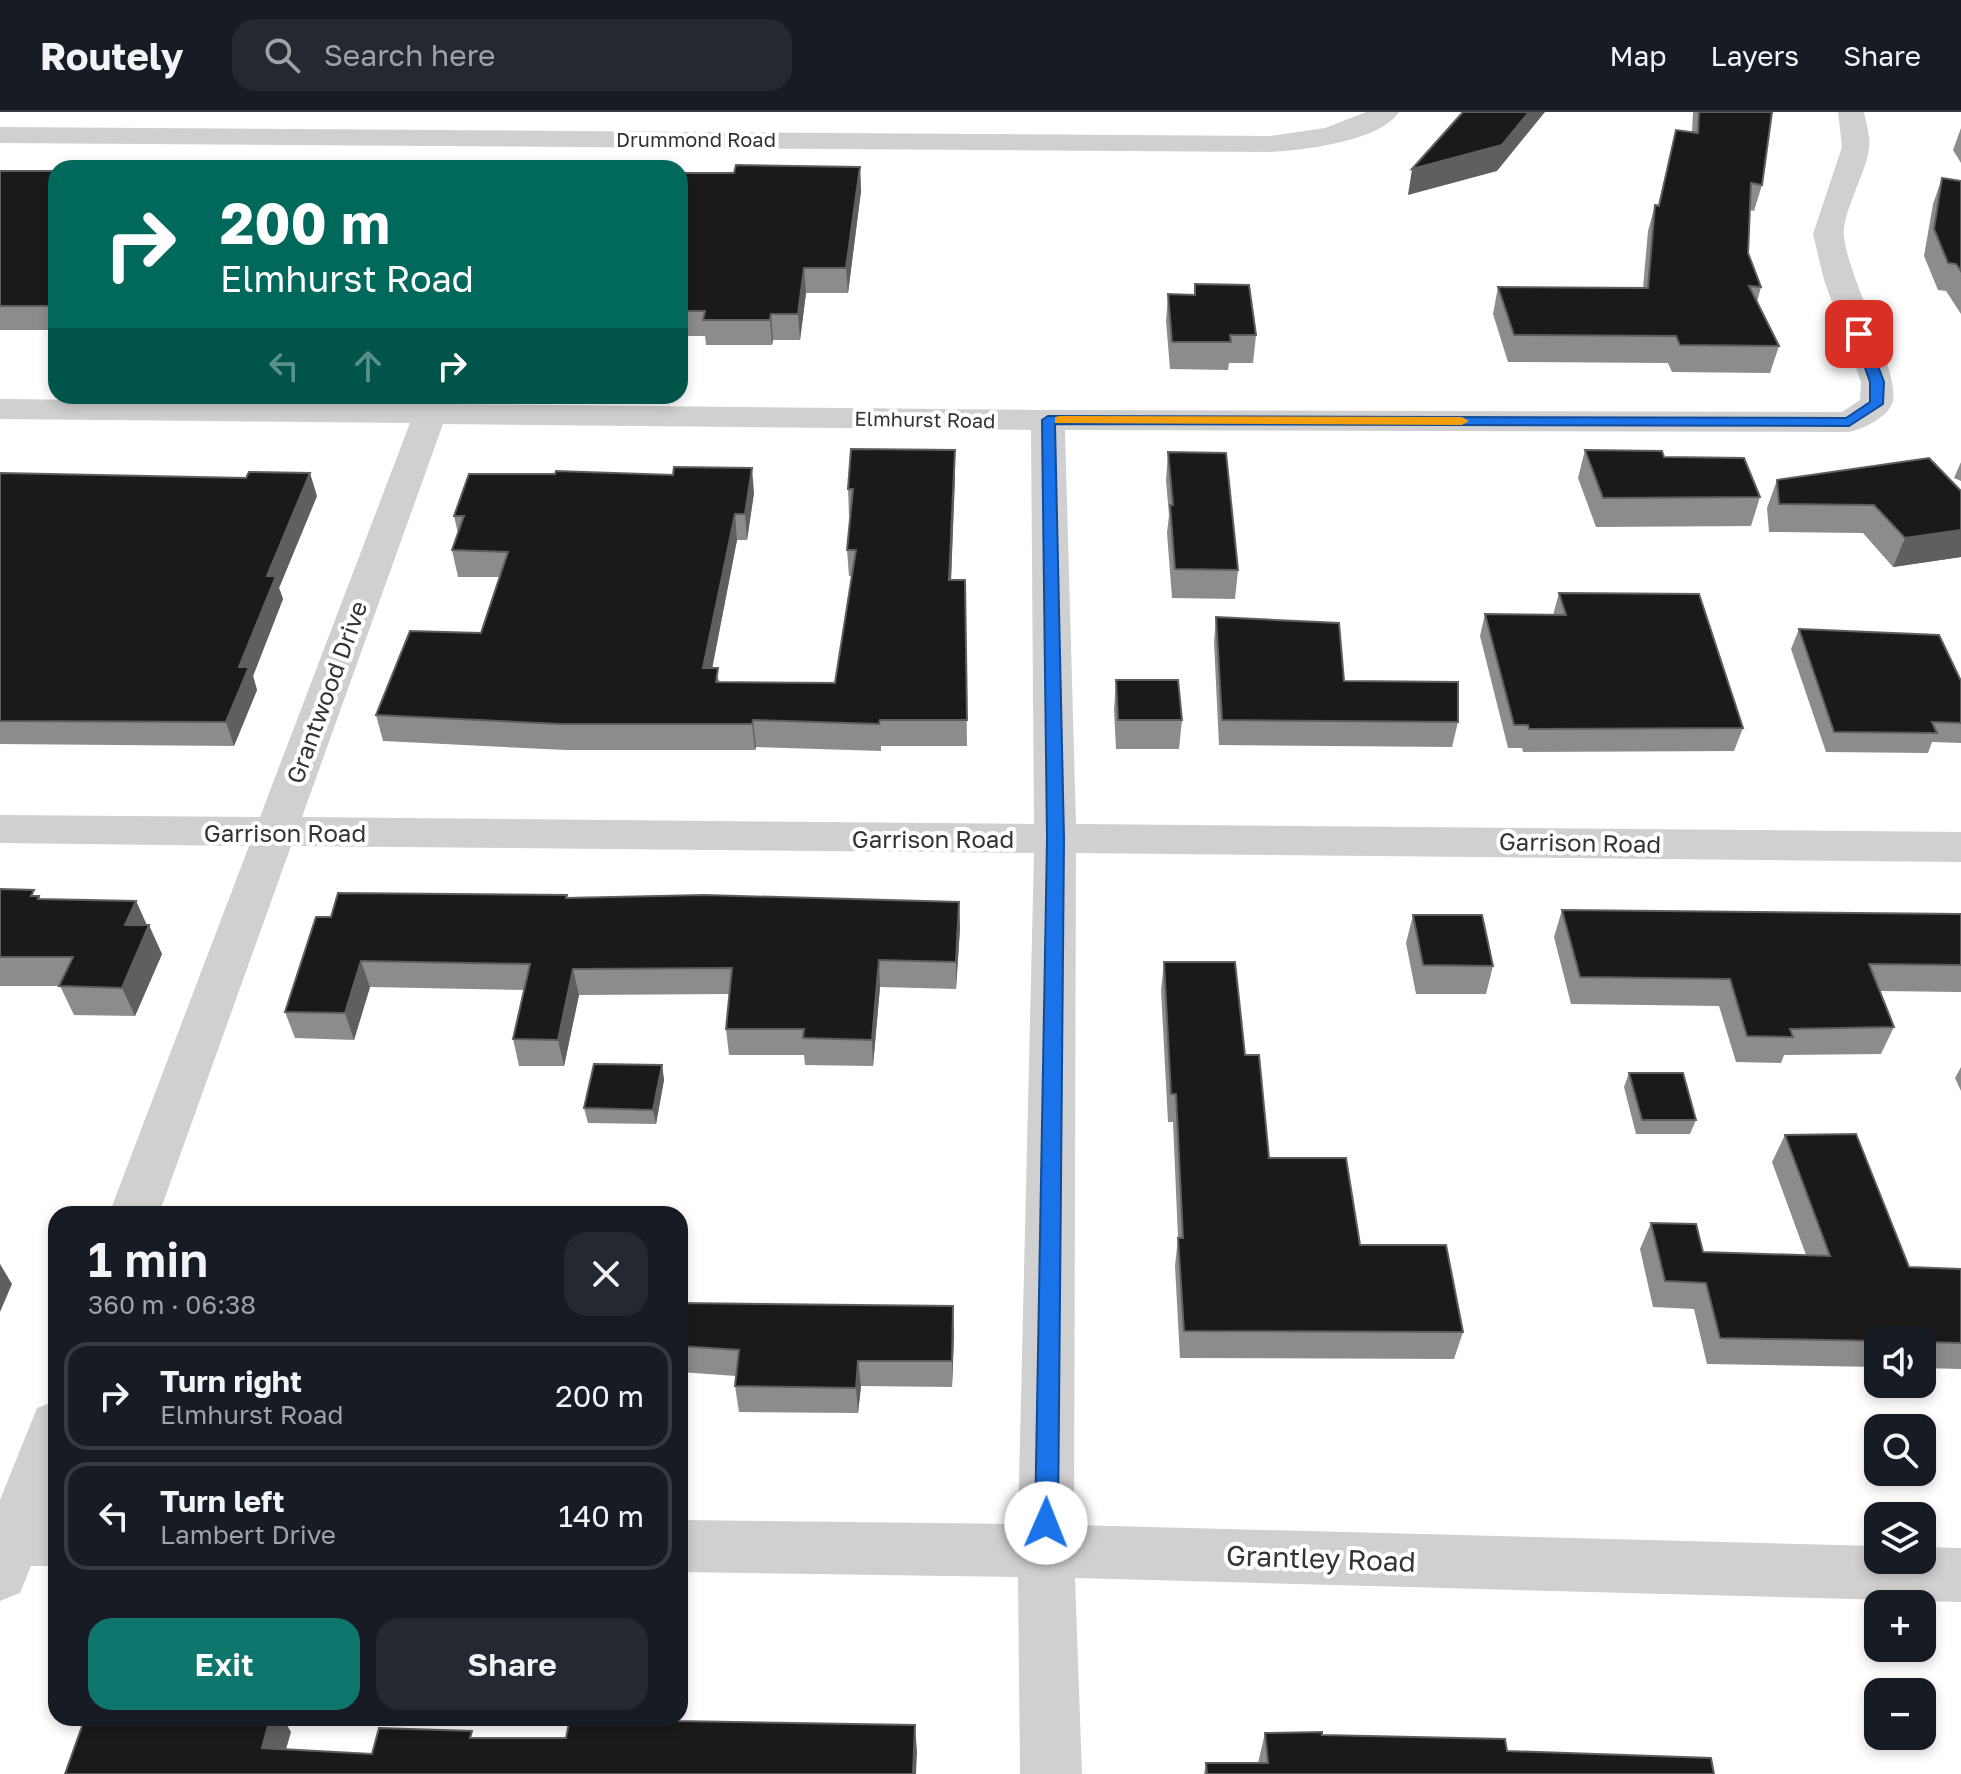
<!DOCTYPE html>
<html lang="en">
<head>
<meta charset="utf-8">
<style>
	:root { --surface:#171b24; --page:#242831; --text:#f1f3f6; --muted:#9ea1a6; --line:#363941; --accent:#0f766e }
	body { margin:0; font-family:"Golos Text",sans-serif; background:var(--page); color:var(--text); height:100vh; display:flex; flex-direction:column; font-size:30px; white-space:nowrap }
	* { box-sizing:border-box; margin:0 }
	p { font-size:26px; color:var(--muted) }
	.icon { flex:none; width:44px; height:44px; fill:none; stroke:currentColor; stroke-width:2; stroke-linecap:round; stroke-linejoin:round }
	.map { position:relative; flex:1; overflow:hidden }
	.panel { position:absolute; left:48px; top:1094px; width:640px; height:520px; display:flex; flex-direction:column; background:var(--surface); border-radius:24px; box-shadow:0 4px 12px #0003 }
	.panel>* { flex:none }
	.hud { position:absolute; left:48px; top:48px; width:640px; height:244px; border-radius:24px; box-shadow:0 4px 12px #0003; background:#00695c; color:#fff; overflow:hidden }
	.tools { position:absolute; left:1864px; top:1214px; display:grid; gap:16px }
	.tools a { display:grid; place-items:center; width:72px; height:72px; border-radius:16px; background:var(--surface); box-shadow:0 4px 12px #0003; font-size:40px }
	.pin { position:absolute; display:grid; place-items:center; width:68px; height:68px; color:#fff; margin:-34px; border-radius:16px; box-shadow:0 4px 12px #0006 }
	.me { position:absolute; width:88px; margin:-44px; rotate:1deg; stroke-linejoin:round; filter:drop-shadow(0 0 6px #0008) }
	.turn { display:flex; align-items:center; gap:28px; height:168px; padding:0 40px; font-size:36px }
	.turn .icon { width:104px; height:104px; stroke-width:2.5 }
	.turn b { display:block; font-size:56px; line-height:68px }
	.lanes { display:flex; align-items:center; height:76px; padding:0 40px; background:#0003; justify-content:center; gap:40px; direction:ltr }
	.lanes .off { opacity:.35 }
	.round { display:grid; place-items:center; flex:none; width:84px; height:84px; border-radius:24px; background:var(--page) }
	.head { display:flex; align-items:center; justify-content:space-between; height:136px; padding:0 40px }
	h1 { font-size:48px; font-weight:600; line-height:60px }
	.action { display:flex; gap:16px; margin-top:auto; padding:16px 40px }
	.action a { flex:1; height:92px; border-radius:24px; background:var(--accent); color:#fff; font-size:32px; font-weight:600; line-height:92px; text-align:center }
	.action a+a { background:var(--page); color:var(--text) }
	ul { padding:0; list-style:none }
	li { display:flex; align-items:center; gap:24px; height:108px; margin:0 16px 12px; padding:0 24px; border:4px solid var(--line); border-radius:24px }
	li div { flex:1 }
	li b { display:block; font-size:30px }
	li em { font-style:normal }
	header { display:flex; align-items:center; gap:48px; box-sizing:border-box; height:112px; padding:0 40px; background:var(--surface); border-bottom:2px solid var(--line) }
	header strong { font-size:38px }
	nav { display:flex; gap:44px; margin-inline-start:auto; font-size:28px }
	.search { width:560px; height:72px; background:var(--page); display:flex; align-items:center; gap:20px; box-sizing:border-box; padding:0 28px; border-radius:24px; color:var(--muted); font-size:30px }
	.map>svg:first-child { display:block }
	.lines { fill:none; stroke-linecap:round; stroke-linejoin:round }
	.street { fill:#d0d0d0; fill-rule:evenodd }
	.wall { fill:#8c8c8c }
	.shaded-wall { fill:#5f5f5f }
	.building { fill:#1a1a1a; stroke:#5f5f5f; stroke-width:2 }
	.route { fill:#1a73e8; stroke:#114b97; stroke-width:2 }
	.slow { fill:#f59e0b }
	.labels { text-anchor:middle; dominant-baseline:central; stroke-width:8; stroke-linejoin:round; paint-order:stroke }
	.far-street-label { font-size:20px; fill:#333; stroke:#fff }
	.street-label { font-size:24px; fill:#333; stroke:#fff }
	.near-street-label { font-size:28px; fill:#333; stroke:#fff }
</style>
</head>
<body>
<header>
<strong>Routely</strong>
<div class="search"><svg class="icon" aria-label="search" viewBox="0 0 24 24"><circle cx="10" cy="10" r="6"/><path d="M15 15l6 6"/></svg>Search here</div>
<nav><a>Map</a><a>Layers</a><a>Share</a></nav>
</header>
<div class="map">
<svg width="1961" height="1662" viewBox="0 0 1961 1662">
	<rect width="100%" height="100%" fill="#fff"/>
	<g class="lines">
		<g class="street">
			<path d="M1366,0h33c-20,30 -96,38 -129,40l-1270,-9v-16l1270,9 55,-8z"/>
			<path d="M1838,0h26c2,11 7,26 5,37 -3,24 -28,66 -25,88 5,44 55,131 49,164 -4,16 -30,28 -44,31l-784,-2 11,394 885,8v30l-885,-9 -2,672 804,21v14h44v-13l39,1v54l-886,-24 7,196h-62l-2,-197 -338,-5v-52l338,4 16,-671 -743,-7 -132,368h-50l140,-368 -249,-3v-28l260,2 150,-394 -410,-4v-20l418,4 3,-7h32l-2,8 597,6 794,2 18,-12 1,-18 -37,-102 -11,-46 29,-87zM443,312l588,6 3,394 -732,-7z"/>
			<polygon points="56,1289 56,1387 51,1402 56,1402 56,1454 31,1454 20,1481 0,1489 0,1388 37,1296"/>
		</g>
	</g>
	<g class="wall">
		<polygon points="1693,0 1772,0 1762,73 1754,99 1750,98 1748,141 1761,175 1757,190 1779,234 1770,261 1672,260 1668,251 1508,250 1493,202 1498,175 1643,176 1648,119 1655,93 1658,94 1676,18 1692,20"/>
		<polygon points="1961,16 1961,51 1953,38"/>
		<polygon points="860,55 861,79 848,181 806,181 800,228 773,228 772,233 706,233 705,224 680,224 680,61 734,61"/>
		<rect x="0" y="59" width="56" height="159"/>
		<polygon points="1942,66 1961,69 1961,202 1946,179 1938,178 1924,144 1933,92"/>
		<polygon points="1195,172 1256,223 1253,251 1229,251 1228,258 1170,257 1166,209 1168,182 1194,183"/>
		<polygon points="1585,338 1664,345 1760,385 1751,414 1596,415 1578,366"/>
		<polygon points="1168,340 1238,458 1235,487 1172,486 1167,421 1169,403 1166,368"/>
		<polygon points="1961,350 1961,369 1954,366"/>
		<polygon points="0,361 317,384 279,476 283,487 253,564 257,578 234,634 0,632"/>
		<polygon points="955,364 951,468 965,468 967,634 881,634 881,639 756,635 755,638 566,638 383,629 376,603 481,521 499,465 458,465 452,438 458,421 454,404 754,381 747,428 737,428 712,556 720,570 835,571 852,464 849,464 847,438 850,403 849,403 848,377"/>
		<polygon points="1777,368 1961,379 1961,445 1893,455 1863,421 1769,420 1767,396"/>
		<polygon points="1559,481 1743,616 1734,639 1523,640 1522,636 1508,636 1480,524 1485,502 1553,503"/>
		<polygon points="1216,505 1344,569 1458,610 1452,635 1219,633 1214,530"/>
		<polygon points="1799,517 1961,569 1961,631 1932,630 1928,641 1826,640 1791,537"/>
		<polygon points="1116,568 1182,608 1179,637 1116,637 1114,597"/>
		<polygon points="0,777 39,784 41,787 136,789 147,813 162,842 135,904 74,903 60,874 0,874"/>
		<polygon points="567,783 567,786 959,790 960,816 956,877 880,875 873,954 805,953 804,943 729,943 726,917 729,882 579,883 564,954 519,954 513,927 524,878 370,875 354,928 295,926 285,900 331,805"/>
		<polygon points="1562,798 1961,802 1961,880 1880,879 1894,915 1881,942 1784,943 1781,951 1736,950 1719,894 1571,892 1554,825"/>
		<polygon points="1413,803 1493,854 1486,882 1416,882 1406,831"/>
		<polygon points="1164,850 1245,943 1269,1046 1360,1133 1463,1220 1454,1247 1180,1246 1175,1154 1178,1126 1173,1010 1168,1010 1161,878"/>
		<polygon points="662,953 664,968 656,1012 588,1011 584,996"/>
		<polygon points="1961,955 1961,979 1955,966"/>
		<polygon points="1629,961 1696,1008 1690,1022 1636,1022 1624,975"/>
		<polygon points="1785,1023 1909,1155 1961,1157 1961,1257 1922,1256 1922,1228 1878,1228 1878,1255 1707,1252 1694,1197 1653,1195 1640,1137 1651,1111 1703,1140 1806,1143 1772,1050"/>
		<polygon points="680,1167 684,1187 683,1191 954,1221 952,1275 861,1274 858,1301 739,1300 735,1274 736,1264 680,1260"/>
		<polygon points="1265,1621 1322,1623 1507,1639 1714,1662 1204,1662 1206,1651 1258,1651"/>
	</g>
	<g class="shaded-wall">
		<polygon points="1529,0 1545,0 1497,59 1408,83 1412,57"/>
		<polygon points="860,55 861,79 848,181 846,156"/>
		<polygon points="804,156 806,181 800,228 798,202"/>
		<polygon points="771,202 773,228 772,233 770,208"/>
		<polygon points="955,338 955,364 950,495 949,468"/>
		<polygon points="752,356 754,381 747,428 745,402"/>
		<polygon points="310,361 317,384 279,476 283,487 253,564 257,578 234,634 226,610 239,555 267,464"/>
		<polygon points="735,402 737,428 707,583 703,556"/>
		<polygon points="1961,418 1961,445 1893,455 1905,426"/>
		<polygon points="753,608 756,635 755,638 752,612"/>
		<polygon points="136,789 148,816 149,813 162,842 135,904 122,876 125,813"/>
		<polygon points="959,790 960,816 956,877 956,850"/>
		<polygon points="879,848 880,875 873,954 872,928"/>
		<polygon points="361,849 370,875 354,928 345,901"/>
		<polygon points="573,857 579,883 564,954 558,928"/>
		<polygon points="662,953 664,968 656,1012 653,998"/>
		<polygon points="0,1152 12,1172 0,1200"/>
		<polygon points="680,1167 684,1187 680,1206"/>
		<polygon points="953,1194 954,1221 952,1275 952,1249"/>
		<polygon points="858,1249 861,1274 858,1301 856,1276"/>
		<polygon points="270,1606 283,1606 291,1620 279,1662 262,1636"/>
		<polygon points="915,1613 917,1640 916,1662 913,1662"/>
	</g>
	<g class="building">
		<polygon points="1463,0 1529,0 1502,33 1412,57"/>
		<polygon points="1699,0 1772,0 1762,73 1751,71 1748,141 1761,175 1749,174 1779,234 1680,233 1676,224 1514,223 1498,175 1648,176 1655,93 1659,94 1676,18 1698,21"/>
		<polygon points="736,53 860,55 846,156 804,156 798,202 771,202 770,208 703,208 705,199 680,199 680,61 734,61"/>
		<rect x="0" y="59" width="56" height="135"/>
		<polygon points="1942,66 1961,69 1961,159 1956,152 1948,151 1934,117"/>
		<polygon points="1195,172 1249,173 1256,223 1230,223 1231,230 1172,230 1168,182 1195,183"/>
		<polygon points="851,337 955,338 949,468 965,468 967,608 880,608 879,612 753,608 752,612 560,612 376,603 410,519 481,521 508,440 452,438 464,404 454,404 469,362 555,362 556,359 673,363 674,355 752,356 745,402 735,402 703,556 718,556 716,570 835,571 856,438 847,438 853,377 848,377"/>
		<polygon points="1585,338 1662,339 1664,345 1744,346 1760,385 1603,386"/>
		<polygon points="1168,340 1226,341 1238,458 1175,457 1170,393 1173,393"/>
		<polygon points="1929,346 1961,379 1961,418 1905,426 1874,393 1779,392 1777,368"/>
		<polygon points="249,360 310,361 267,464 276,464 239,555 249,555 226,610 0,609 0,361 246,366"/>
		<polygon points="1559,481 1699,482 1743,616 1529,617 1528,613 1514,613 1485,502 1566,503"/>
		<polygon points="1216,505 1339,511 1344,569 1458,570 1458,610 1222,608"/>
		<polygon points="1799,517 1939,523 1961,569 1961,611 1932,610 1937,621 1834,620"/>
		<polygon points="1116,568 1178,568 1182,608 1118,608"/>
		<polygon points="0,777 34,778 31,784 39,784 38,787 136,789 125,813 149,813 122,876 59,874 73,845 0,845"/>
		<polygon points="338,781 567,783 566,786 704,783 959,790 956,850 879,848 872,928 803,926 804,917 726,917 732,856 573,857 558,928 513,927 530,852 361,849 345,901 285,900 316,805 331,805"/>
		<polygon points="1562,798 1961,802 1961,853 1869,852 1894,915 1790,917 1793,925 1747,924 1730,867 1580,865"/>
		<polygon points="1413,803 1482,803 1493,854 1423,853"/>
		<polygon points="1164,850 1235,850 1245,943 1259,943 1269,1046 1346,1046 1360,1133 1446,1133 1463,1220 1184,1219 1178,1126 1183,1126 1176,982 1171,982"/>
		<polygon points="594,952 662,953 653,998 584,996"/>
		<polygon points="1629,961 1683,961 1696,1008 1642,1008"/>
		<polygon points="1856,1022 1909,1155 1961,1157 1961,1231 1922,1230 1922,1228 1878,1228 1878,1229 1720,1226 1706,1171 1665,1169 1651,1111 1696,1112 1703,1140 1830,1144 1785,1023"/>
		<polygon points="223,1097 292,1097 291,1102 221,1102"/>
		<polygon points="680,1191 953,1194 952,1249 858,1249 856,1276 735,1274 739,1238 680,1234"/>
		<polygon points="85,1606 270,1606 262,1636 372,1642 379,1616 472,1619 470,1626 566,1626 570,1606 676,1606 675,1609 915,1613 913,1662 65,1662"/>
		<polygon points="1322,1620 1322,1623 1505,1627 1507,1639 1711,1646 1714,1662 1207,1662 1206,1651 1268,1651 1265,1621"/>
	</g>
	<polygon class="route" points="1859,218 1866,222 1884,270 1883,292 1849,314 1055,312 1064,727 1058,1411 1054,1419 1046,1422 1038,1419 1035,1411 1047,727 1042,308 1048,304 1846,306 1870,290 1870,270 1853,222"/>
	<polygon class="slow" points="1060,304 1462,305 1469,309 1462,313 1055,311 1055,305"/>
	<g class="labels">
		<g class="far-street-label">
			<text x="696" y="27">Drummond Road</text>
			<text transform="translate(925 307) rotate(1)">Elmhurst Road</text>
		</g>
		<g class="street-label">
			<text transform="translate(326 580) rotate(-70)">Grantwood Drive</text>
			<text x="285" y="720">Garrison Road</text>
			<text x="933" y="726">Garrison Road</text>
			<text transform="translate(1580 730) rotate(1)">Garrison Road</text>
		</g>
		<g class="near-street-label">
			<text transform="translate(1321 1446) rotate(2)">Grantley Road</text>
		</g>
	</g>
</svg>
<div class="tools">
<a><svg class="icon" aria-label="sound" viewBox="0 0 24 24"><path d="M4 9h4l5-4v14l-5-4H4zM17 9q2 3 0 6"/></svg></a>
<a><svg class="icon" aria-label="search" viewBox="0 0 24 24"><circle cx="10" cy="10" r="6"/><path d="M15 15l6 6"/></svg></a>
<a><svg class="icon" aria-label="layers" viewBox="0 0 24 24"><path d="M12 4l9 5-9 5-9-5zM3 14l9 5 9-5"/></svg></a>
<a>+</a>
<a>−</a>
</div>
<div class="pin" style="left:1859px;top:222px;background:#d93025"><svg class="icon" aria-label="arrive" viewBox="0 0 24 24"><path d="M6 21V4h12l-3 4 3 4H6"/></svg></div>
<svg class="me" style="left:1046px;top:1411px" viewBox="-20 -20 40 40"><circle r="19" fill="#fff"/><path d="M0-13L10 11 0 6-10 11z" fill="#1a73e8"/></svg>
<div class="hud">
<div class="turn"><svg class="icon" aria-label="right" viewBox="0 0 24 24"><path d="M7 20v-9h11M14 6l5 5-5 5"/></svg><div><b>200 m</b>Elmhurst Road</div></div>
<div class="lanes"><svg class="icon off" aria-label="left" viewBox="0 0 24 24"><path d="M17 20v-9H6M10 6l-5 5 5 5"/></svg><svg class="icon off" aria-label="ahead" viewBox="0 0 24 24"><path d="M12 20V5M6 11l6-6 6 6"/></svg><svg class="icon" aria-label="right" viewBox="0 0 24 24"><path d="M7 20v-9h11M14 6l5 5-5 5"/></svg></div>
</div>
<section class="panel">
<div class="head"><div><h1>1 min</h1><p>360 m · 06:38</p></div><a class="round"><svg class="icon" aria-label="close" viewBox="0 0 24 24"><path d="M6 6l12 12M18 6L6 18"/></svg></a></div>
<ul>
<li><svg class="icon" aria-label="right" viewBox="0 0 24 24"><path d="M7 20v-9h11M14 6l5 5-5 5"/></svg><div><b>Turn right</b><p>Elmhurst Road</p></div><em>200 m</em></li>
<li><svg class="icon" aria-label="left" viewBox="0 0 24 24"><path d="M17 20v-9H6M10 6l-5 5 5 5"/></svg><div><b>Turn left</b><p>Lambert Drive</p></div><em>140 m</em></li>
</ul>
<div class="action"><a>Exit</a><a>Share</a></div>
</section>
</div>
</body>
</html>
